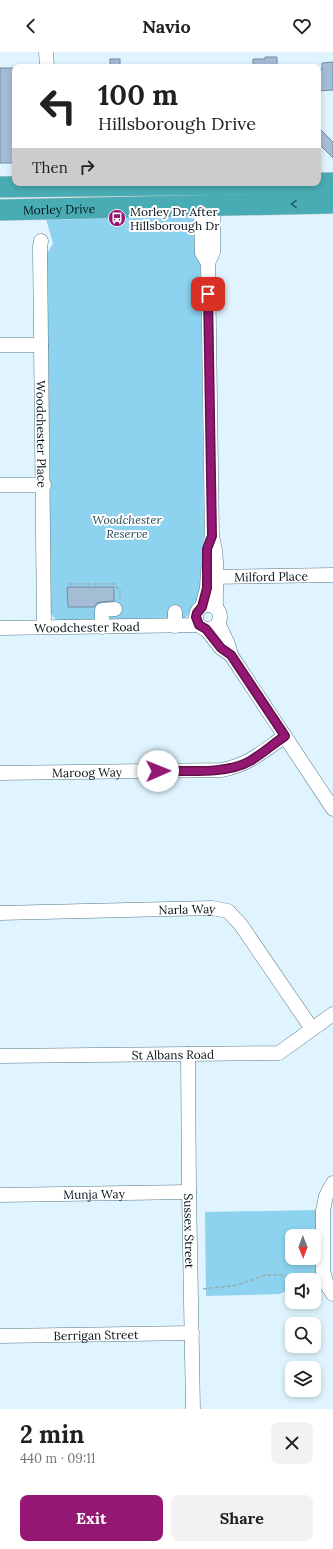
<!DOCTYPE html>
<html lang="en">
<head>
<meta charset="utf-8">
<style>
	:root { --surface:#fff; --page:#f2f2f2; --text:#202124; --muted:#757577; --accent:#941873 }
	body { margin:0; font-family:Lora,serif; background:var(--page); color:var(--text); height:100vh; display:flex; flex-direction:column; font-size:15px; white-space:nowrap }
	* { box-sizing:border-box; margin:0 }
	p { font-size:13px; color:var(--muted) }
	.icon { flex:none; width:22px; height:22px; fill:none; stroke:currentColor; stroke-width:2; stroke-linecap:round; stroke-linejoin:round }
	.map { position:relative; height:1357px; overflow:hidden }
	.panel { display:flex; flex-direction:column; background:var(--surface); flex:1 }
	.panel>* { flex:none }
	.banner { position:absolute; left:12px; top:12px; width:309px; height:122px; border-radius:8px; box-shadow:0 2px 6px #0003; background:#fff; color:var(--text); overflow:hidden }
	.needle { width:26px; rotate:179deg }
	.fabs { position:absolute; left:285px; top:1177px; display:grid; gap:8px }
	.fabs a { display:grid; place-items:center; width:36px; height:36px; border-radius:8px; background:var(--surface); box-shadow:0 2px 6px #0003; font-size:20px }
	.pin { position:absolute; display:grid; place-items:center; width:34px; height:34px; color:#fff; margin:-17px; border-radius:8px; box-shadow:0 2px 6px #0006 }
	.me { position:absolute; width:44px; margin:-22px; rotate:89deg; stroke-linejoin:round; filter:drop-shadow(0 0 3px #0008) }
	.turn { display:flex; align-items:center; gap:14px; height:84px; padding:0 20px; font-size:18px }
	.turn .icon { width:52px; height:52px; stroke-width:2.5 }
	.turn b { display:block; font-size:28px; line-height:34px }
	.then { display:flex; align-items:center; height:38px; padding:0 20px; background:#0003; gap:8px; font-size:15px }
	.round { display:grid; place-items:center; flex:none; width:42px; height:42px; border-radius:8px; background:var(--page) }
	.overview { display:flex; align-items:center; justify-content:space-between; height:68px; padding:0 20px }
	h1 { font-size:24px; font-weight:800; line-height:30px }
	.cta { display:flex; gap:8px; margin-top:auto; padding:8px 20px }
	.cta a { flex:1; height:46px; border-radius:8px; background:var(--accent); color:#fff; font-size:16px; font-weight:800; line-height:46px; text-align:center }
	.cta a+a { background:var(--page); color:var(--text) }
	header { display:flex; justify-content:space-between; align-items:center; height:52px; padding:0 20px; background:var(--surface); font-size:18px; font-weight:800 }
	.map>svg:first-child { display:block }
	.green { fill:#8dd3ef; fill-rule:evenodd }
	.building { fill:#a4bdd5; stroke:#738aa1 }
	.lines { fill:none; stroke-linecap:round; stroke-linejoin:round }
	.minor-casing { stroke:#587a88; stroke-width:15 }
	.highway-casing { stroke:#d2d4d5; stroke-width:22 }
	.path { stroke:#99acb4; stroke-width:1.5; stroke-dasharray:4 2; stroke-linecap:butt }
	.minor { stroke:#fff; stroke-width:14 }
	.highway { stroke:#49acb4; stroke-width:21 }
	.oneway { stroke:#265e65 }
	.route-casing { stroke:#60104b; stroke-width:10 }
	.route { stroke:#941873; stroke-width:7 }
	.labels { text-anchor:middle; dominant-baseline:central; stroke-width:4; stroke-linejoin:round; paint-order:stroke }
	.street-label { font-size:12px; fill:#041116; stroke:#fff }
	.poi-label { font-size:12px; fill:#041116; stroke:#fff; text-anchor:start }
	.park-label { font-size:12px; font-style:italic; fill:#224b5a; stroke:#fff }
</style>
</head>
<body>
<header><svg class="icon" aria-label="back" viewBox="0 0 24 24"><path d="M15 5l-7 7 7 7"/></svg>Navio<svg class="icon" aria-label="heart" viewBox="0 0 24 24"><path d="M12 20l-8-8c-3-5 5-10 8-4 3-6 11-1 8 4z"/></svg></header>
<div class="map">
<svg width="333" height="1357" viewBox="0 0 333 1357">
	<rect width="100%" height="100%" fill="#dff4fe"/>
	<g class="green">
		<path d="M185,161l13,10 2,7 5,358c-3,18 -8,21 -22,31l-122,3c-11,-4 -15,-16 -10,-27l-4,-336v-5l6,-11 -8,-27z"/>
		<path d="M317,1158l1,71 -4,1v-2h-22v9l-13,5 -73,2 -1,-84zM292,1184h22v22h-22z"/>
	</g>
	<g class="building">
		<polygon points="265,5 277,5 277,15 253,15 253,7 265,7"/>
		<rect x="110" y="7" width="10" height="8"/>
		<polygon points="333,10 333,38 318,39 318,18 322,18 322,11"/>
		<rect x="0" y="16" width="15" height="95"/>
		<polygon points="318,75 333,90 333,106 318,91"/>
		<polygon points="67,535 114,535 114,549 101,550 97,551 94,555 68,555"/>
	</g>
	<g class="lines">
		<defs>
			<g id="minor">
				<polyline points="46,0 47,15"/>
				<path d="M207,148v5l6,10v37l-5,11 4,273c7,25 3,47 4,72"/>
				<polyline points="207,153 201,162 202,201 208,211"/>
				<path id="s1" d="M41,189l-1,6 4,380"/>
				<polyline points="0,293 41,293"/>
				<polyline points="0,433 44,433"/>
				<path id="s2" d="M209,525l124,-2"/>
				<circle cx="208" cy="565" r="12"/>
				<polyline points="202,555 207,536 208,519"/>
				<polyline points="218,571 228,592 231,603 333,757"/>
				<polyline points="175,574 175,560"/>
				<polyline points="102,575 102,558 115,557"/>
				<path id="s3" d="M0,576l199,-3"/>
				<polyline points="206,577 221,596 231,603"/>
				<path id="s4" d="M0,721l222,-3c28,-6 40,-18 63,-34"/>
				<path id="s5" d="M0,861l212,-5 16,3 13,14 71,104"/>
				<path id="s6" d="M188,1002l1,138 4,217"/>
				<path id="s7" d="M0,1004l279,-3 54,-39"/>
				<polyline points="333,1131 326,1144 323,1159 323,1219 327,1233 333,1242"/>
				<path id="s8" d="M0,1143l189,-3"/>
				<path id="s9" d="M0,1284l192,-3"/>
			</g>
			<g id="highway">
				<polyline points="0,135 333,131"/>
				<path id="s10" d="M0,158l333,-7"/>
			</g>
		</defs>
		<use href="#minor" class="minor-casing"/>
		<use href="#highway" class="highway-casing"/>
		<g class="path">
			<polyline points="69,532 115,532 120,539 120,547"/>
			<polyline points="203,1237 237,1233 266,1223 281,1223 302,1228"/>
		</g>
		<use href="#minor" class="minor"/>
		<use href="#highway" class="highway"/>
	</g>
	<defs><path id="oneway-chevron" d="M-2-3.5L2.5 0L-2 3.5" fill="none" stroke-width="1.6" stroke-linecap="round" stroke-linejoin="round"/></defs>
	<use class="oneway" href="#oneway-chevron" transform="translate(294 152) rotate(179)"/>
	<g class="lines">
		<defs>
			<path id="route" d="M158,719c28,-1 68,4 92,-10 12,-7 23,-17 35,-25l-54,-81 -10,-7 -15,-19 -7,-4 -3,-8 1,-4 5,-6 5,-19v-39l5,-13 -4,-242"/>
		</defs>
		<use href="#route" class="route-casing"/>
		<use href="#route" class="route"/>
	</g>
	<defs>
		<symbol id="bus-disc" viewBox="-11 -11 22 22"><circle r="9.5" fill="#941873" stroke="#fff"/><path d="M-5-6H5V4H4V6H2V4H-2V6H-4V4H-5ZM-3.5-4V0h7V-4ZM-3.5 1.2v1.5H-2V1.2ZM2 1.2v1.5H3.5V1.2Z" fill="#fff"/></symbol>
	</defs>
	<g fill-rule="evenodd">
		<use href="#bus-disc" x="107" y="156" width="20" height="20"/>
	</g>
	<g class="labels">
		<g class="street-label">
			<text stroke="none"><textPath href="#s10" startOffset="59">Morley Drive</textPath></text>
			<text stroke="none"><textPath href="#s1" startOffset="193">Woodchester Place</textPath></text>
			<text stroke="none"><textPath href="#s2" startOffset="62">Milford Place</textPath></text>
			<text stroke="none"><textPath href="#s3" startOffset="87">Woodchester Road</textPath></text>
			<text stroke="none"><textPath href="#s4" startOffset="87">Maroog Way</textPath></text>
			<text stroke="none"><textPath href="#s5" startOffset="187">Narla Way</textPath></text>
			<text stroke="none"><textPath href="#s7" startOffset="173">St Albans Road</textPath></text>
			<text stroke="none"><textPath href="#s8" startOffset="94">Munja Way</textPath></text>
			<text stroke="none"><textPath href="#s6" startOffset="177">Sussex Street</textPath></text>
			<text stroke="none"><textPath href="#s9" startOffset="96">Berrigan Street</textPath></text>
		</g>
		<g class="poi-label">
			<text x="130" y="159">Morley Dr After<tspan x="130" dy="14">Hillsborough Dr</tspan></text>
		</g>
		<g class="park-label">
			<text x="127" y="467">Woodchester<tspan x="127" dy="14">Reserve</tspan></text>
		</g>
	</g>
</svg>
<div class="fabs">
<a><svg class="needle" viewBox="-14 -14 28 28"><path d="M0-13l5 13h-10z" fill="#e53935"/><path d="M0 13l5-13h-10z" fill="#757577"/></svg></a>
<a><svg class="icon" aria-label="sound" viewBox="0 0 24 24"><path d="M4 9h4l5-4v14l-5-4H4zM17 9q2 3 0 6"/></svg></a>
<a><svg class="icon" aria-label="search" viewBox="0 0 24 24"><circle cx="10" cy="10" r="6"/><path d="M15 15l6 6"/></svg></a>
<a><svg class="icon" aria-label="layers" viewBox="0 0 24 24"><path d="M12 4l9 5-9 5-9-5zM3 14l9 5 9-5"/></svg></a>
</div>
<div class="pin" style="left:208px;top:242px;background:#d93025"><svg class="icon" aria-label="arrive" viewBox="0 0 24 24"><path d="M6 21V4h12l-3 4 3 4H6"/></svg></div>
<svg class="me" style="left:158px;top:719px" viewBox="-20 -20 40 40"><circle r="19" fill="#fff"/><path d="M0-13L10 11 0 6-10 11z" fill="#941873"/></svg>
<div class="banner">
<div class="turn"><svg class="icon" aria-label="left" viewBox="0 0 24 24"><path d="M17 20v-9H6M10 6l-5 5 5 5"/></svg><div><b>100 m</b>Hillsborough Drive</div></div>
<div class="then">Then<svg class="icon" aria-label="right" viewBox="0 0 24 24"><path d="M7 20v-9h11M14 6l5 5-5 5"/></svg></div>
</div>
</div>
<section class="panel">
<div class="overview"><div><h1>2 min</h1><p>440 m · 09:11</p></div><a class="round"><svg class="icon" aria-label="close" viewBox="0 0 24 24"><path d="M6 6l12 12M18 6L6 18"/></svg></a></div>
<div class="cta"><a>Exit</a><a>Share</a></div>
</section>
</body>
</html>
